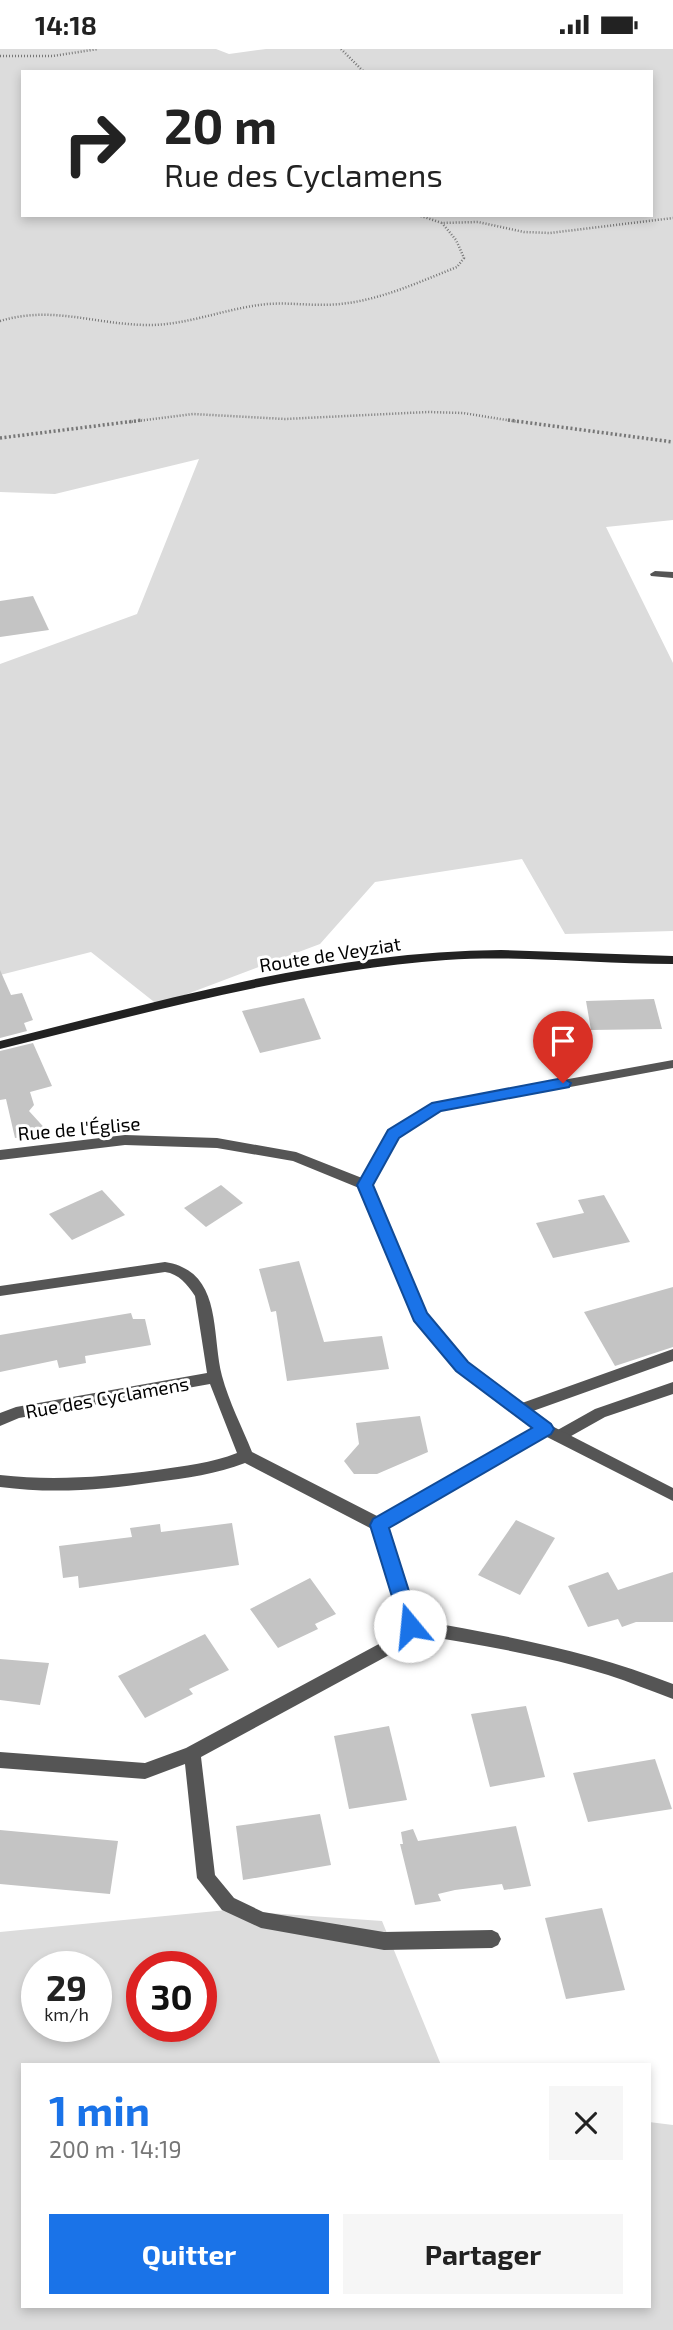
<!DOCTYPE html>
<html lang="fr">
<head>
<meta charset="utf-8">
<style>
	:root { --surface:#fff; --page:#f6f6f6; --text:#222; --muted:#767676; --accent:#1a73e8 }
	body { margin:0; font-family:"Exo 2",sans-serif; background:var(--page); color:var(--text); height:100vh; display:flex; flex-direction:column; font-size:26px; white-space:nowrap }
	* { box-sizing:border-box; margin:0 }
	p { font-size:23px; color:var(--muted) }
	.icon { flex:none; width:38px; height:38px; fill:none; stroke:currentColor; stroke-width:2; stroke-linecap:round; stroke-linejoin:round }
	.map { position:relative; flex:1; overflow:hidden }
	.details { position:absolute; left:21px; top:2014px; width:630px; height:245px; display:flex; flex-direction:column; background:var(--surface); border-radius:0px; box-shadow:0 4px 10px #0003 }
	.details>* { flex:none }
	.top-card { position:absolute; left:21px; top:21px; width:632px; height:147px; border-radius:0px; box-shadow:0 4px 10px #0003; background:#fff; color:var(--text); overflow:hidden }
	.speed { position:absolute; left:21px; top:1902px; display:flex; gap:14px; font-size:35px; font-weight:700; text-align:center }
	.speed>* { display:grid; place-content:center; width:91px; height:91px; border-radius:50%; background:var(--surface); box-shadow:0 4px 10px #0003; line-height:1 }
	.speed small { font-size:18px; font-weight:400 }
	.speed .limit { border:10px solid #d22; background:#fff; color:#111 }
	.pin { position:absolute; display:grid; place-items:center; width:60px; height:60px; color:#fff; margin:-72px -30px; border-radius:50% 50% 50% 0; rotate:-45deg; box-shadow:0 0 7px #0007 }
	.pin .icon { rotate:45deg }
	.me { position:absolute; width:77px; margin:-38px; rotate:343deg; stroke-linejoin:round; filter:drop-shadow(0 0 5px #0008) }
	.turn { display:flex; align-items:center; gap:24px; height:147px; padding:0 28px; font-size:32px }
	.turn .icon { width:91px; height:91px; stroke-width:2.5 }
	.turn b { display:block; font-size:49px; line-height:60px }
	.round { display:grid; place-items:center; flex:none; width:74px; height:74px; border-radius:0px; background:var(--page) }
	.head { display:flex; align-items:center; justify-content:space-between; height:119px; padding:0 28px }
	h1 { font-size:42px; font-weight:700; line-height:52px; color:var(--accent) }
	.primary-button { display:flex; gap:14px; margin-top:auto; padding:14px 28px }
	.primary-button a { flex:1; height:80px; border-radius:0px; background:var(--accent); color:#fff; font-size:28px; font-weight:700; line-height:80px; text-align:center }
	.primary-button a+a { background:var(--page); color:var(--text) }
	.status { display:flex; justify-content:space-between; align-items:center; height:49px; padding:0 35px; background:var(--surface); direction:ltr }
	.status svg { height:19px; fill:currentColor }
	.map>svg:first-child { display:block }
	.green { fill:#dcdcdc; fill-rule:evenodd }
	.building { fill:#c4c4c4 }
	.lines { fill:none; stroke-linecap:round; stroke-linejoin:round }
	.path-far1 { stroke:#777; stroke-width:2.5; stroke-dasharray:1 2; stroke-linecap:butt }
	.path { stroke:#777; stroke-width:3.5; stroke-dasharray:2 2.5; stroke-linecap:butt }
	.lane { fill:#555; fill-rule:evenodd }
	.street { fill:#555; fill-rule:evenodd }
	.secondary { fill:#222; fill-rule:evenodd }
	.route { fill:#1a73e8; stroke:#114b97; stroke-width:2 }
	.labels { text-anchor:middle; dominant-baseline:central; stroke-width:6; stroke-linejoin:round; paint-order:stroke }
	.street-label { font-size:19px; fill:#000; stroke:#fff }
</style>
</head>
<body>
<div class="status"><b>14:18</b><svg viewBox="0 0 49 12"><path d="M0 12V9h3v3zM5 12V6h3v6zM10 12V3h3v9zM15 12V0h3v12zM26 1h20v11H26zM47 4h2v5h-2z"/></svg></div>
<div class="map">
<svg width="673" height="2281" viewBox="0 0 673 2281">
	<rect width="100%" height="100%" fill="#fff"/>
	<g class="green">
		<path d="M0,0h216l13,5 37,-5h407v471l-67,7 67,136v268l-108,3 -43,-75 -147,23 -55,62 -162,61 -67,-53 -91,23v-311l137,-50 62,-155 -144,35 -55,-2zM23,23h628v143h-628z"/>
		<path d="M227,1861l155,11 59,144h-418v242h626v-185l24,3v205h-673v-398zM37,1918h59v60h-59zM142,1918h59v60h-59z"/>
	</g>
	<g class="building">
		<polygon points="33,547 49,581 0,588 0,552"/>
		<polygon points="0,921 11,946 22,944 33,971 24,974 27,982 0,989"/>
		<polygon points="304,949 321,990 260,1004 242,962"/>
		<polygon points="654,950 662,980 591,981 586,952"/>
		<polygon points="33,994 52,1037 30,1043 34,1056 29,1062 50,1085 15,1089 6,1050 0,1051 0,1002"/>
		<polygon points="221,1136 243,1154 206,1178 184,1159"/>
		<polygon points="102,1141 125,1166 72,1191 49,1165"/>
		<polygon points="604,1146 630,1193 553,1209 536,1174 584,1164 578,1151"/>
		<polygon points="299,1212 324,1293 382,1287 389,1320 287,1332 276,1262 271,1263 259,1220"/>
		<polygon points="673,1238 673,1298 615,1317 584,1263"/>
		<polygon points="131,1264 133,1270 145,1270 151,1296 85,1307 86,1314 59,1319 57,1311 0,1323 0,1286"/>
		<polygon points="420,1367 428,1403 377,1425 354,1425 344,1412 359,1395 356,1374"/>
		<polygon points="516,1471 555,1489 520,1546 478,1526"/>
		<polygon points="232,1474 239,1516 79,1539 78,1527 63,1529 59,1497 132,1488 130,1479 160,1475 161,1483"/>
		<polygon points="608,1523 618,1541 673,1523 673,1573 636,1573 622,1578 618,1570 588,1578 568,1537"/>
		<polygon points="310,1529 336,1565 315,1575 318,1580 278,1599 250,1560"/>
		<polygon points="205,1585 229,1621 189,1640 193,1645 145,1669 118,1627"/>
		<polygon points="0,1610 49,1614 40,1656 0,1651"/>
		<polygon points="526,1657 545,1728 490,1738 471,1665"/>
		<polygon points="389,1677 407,1751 349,1760 334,1687"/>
		<polygon points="655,1710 672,1760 588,1773 573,1724"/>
		<polygon points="320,1765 331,1816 243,1831 236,1777"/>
		<polygon points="516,1777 531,1837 504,1841 502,1835 455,1841 438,1845 441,1852 415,1856 400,1795 403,1795 401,1783 413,1780 418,1792"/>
		<polygon points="0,1781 118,1792 110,1845 0,1835"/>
		<polygon points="602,1859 625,1941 566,1950 545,1869"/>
	</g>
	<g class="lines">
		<g class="path-far1">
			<polyline points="341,0 364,23"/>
			<polyline points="0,7 53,7 98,0"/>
			<polyline points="418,166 442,174 478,173 524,183 550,184 673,169"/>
			<path d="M0,272c53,-16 96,4 149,4 37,0 73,-15 110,-20 27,-4 54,2 81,-1 41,-4 79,-22 117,-37l7,-9 -8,-18 -14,-17"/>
			<polyline points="129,373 193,365 285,370 428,363 463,364 519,373"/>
		</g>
		<g class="path">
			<polyline points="508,371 673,393"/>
			<polyline points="0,389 143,371"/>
		</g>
		<polygon class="lane" points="673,1333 673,1345 605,1368 564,1391 559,1393 554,1391 551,1387 554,1383 595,1360"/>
		<g class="street">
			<polygon points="655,522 673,523 673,529 651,527 650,525"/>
			<path d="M673,1011v8l-232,43 -42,26 -27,48 54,128 41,49 55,41 151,-54v12l-140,50 17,14 123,63v13l-128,-65 -157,92 28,92c88,15 174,31 257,64v15c-22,-8 -43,-17 -65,-24 -64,-20 -129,-30 -194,-41l-12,14 -201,109 14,118 19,23 29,14 121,20 108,-2 6,3 3,6 -3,6 -6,3 -108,2 -123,-22 -39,-18 -25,-32 -12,-114 -40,15 -145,-11v-16l145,11 41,-15 204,-110 11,-13 -29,-96 -127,-66c-28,11 -59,15 -89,19 -53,8 -103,12 -156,5v-12c53,6 104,2 157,-5 27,-4 55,-7 80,-17l-27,-69 -191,34 -19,8v-13l16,-6 191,-34 -12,-77c-8,-12 -16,-22 -30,-24l-165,24v-10l165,-24c58,9 46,71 57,114 7,26 20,51 30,76l127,65 154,-89 -76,-58 -42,-50 -56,-132 -66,-27 -76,-13 -92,-3 -125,15v-10l125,-15 92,3 79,14 66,26 27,-47 43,-27z"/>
		</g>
		<path class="secondary" d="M501,901l172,6v8c-76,0 -152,-9 -227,-4 -151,11 -300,53 -446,89v-8c164,-41 331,-90 501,-91z"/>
	</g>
	<polygon class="route" points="563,1029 571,1034 569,1038 441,1062 399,1089 373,1136 427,1264 468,1313 551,1375 554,1380 551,1385 389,1479 420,1577 417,1583 410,1585 404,1583 401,1577 370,1476 373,1470 532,1379 456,1322 414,1272 357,1136 388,1081 432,1054"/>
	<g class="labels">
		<g class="street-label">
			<text transform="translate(330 905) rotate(-9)">Route de Veyziat</text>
			<text transform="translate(79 1079) rotate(-5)">Rue de l'Église</text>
			<text transform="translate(107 1348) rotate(-10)">Rue des Cyclamens</text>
		</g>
	</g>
</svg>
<div class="speed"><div>29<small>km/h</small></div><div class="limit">30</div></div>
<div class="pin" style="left:563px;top:1034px;background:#d93025"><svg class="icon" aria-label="arrive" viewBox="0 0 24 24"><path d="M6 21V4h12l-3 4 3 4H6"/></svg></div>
<svg class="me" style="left:410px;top:1577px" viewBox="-20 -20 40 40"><circle r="19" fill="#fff"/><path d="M0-13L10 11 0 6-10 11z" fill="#1a73e8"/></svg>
<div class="top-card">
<div class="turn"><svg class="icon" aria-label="right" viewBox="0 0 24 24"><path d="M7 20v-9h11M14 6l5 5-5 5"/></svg><div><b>20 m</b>Rue des Cyclamens</div></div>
</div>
<section class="details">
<div class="head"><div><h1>1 min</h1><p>200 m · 14:19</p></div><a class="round"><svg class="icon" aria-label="close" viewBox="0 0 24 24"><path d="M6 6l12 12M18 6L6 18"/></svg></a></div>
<div class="primary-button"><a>Quitter</a><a>Partager</a></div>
</section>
</div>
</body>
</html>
